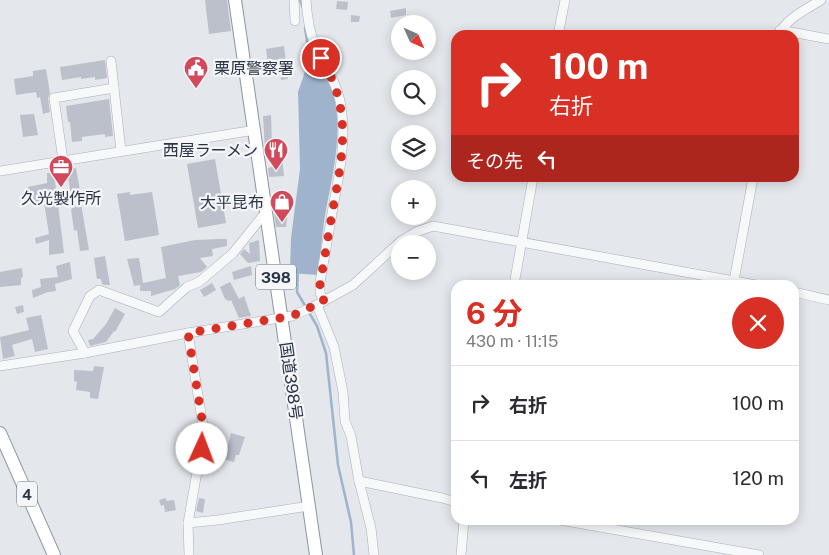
<!DOCTYPE html>
<html lang="ja">
<head>
<meta charset="utf-8">
<style>
	:root { --surface:#fff; --page:#f7f7f7; --text:#2b2b33; --muted:#7c7c81; --line:#e1e1e2; --accent:#d93025 }
	body { margin:0; font-family:"Public Sans","Noto Sans JP",sans-serif; background:var(--page); color:var(--text); height:100vh; display:flex; flex-direction:column; font-size:19px; white-space:nowrap }
	* { box-sizing:border-box; margin:0 }
	p { font-size:16px; color:var(--muted) }
	.icon { flex:none; width:28px; height:28px; fill:none; stroke:currentColor; stroke-width:2; stroke-linecap:round; stroke-linejoin:round }
	.map { position:relative; flex:1; overflow:hidden }
	.drawer { position:absolute; left:451px; top:280px; width:348px; height:245px; display:flex; flex-direction:column; background:var(--surface); border-radius:15px; box-shadow:0 2px 12px #0003 }
	.drawer>* { flex:none }
	.guide { position:absolute; left:451px; top:30px; width:348px; height:152px; border-radius:15px; box-shadow:0 2px 12px #0003; background:#d93025; color:#fff; overflow:hidden }
	.needle { width:32px; rotate:135deg }
	.fabs { position:absolute; left:391px; top:15px; display:grid; gap:10px }
	.fabs a { display:grid; place-items:center; width:45px; height:45px; border-radius:50%; background:var(--surface); box-shadow:0 2px 12px #0003; font-size:25px }
	.pin { position:absolute; display:grid; place-items:center; width:42px; height:42px; color:#fff; margin:-21px; border:2px solid #fff; border-radius:50%; box-shadow:0 1px 5px #0007 }
	.me { position:absolute; width:55px; margin:-28px; rotate:2deg; stroke-linejoin:round; filter:drop-shadow(0 0 4px #0008) }
	.turn { display:flex; align-items:center; gap:18px; height:105px; padding:0 15px; font-size:22px }
	.turn .icon { width:65px; height:65px; stroke-width:2.5 }
	.turn b { display:block; font-size:35px; line-height:42px }
	.then { display:flex; align-items:center; height:48px; padding:0 15px; background:#0003; gap:10px; font-size:19px }
	.round { display:grid; place-items:center; flex:none; width:52px; height:52px; border-radius:26px; background:var(--page) }
	.headline { display:flex; align-items:center; justify-content:space-between; height:85px; padding:0 15px }
	h1 { font-size:30px; font-weight:700; line-height:38px; color:var(--accent) }
	ul { padding:0; list-style:none }
	li { display:flex; align-items:center; gap:15px; height:75px; padding:0 15px; border-top:1px solid var(--line) }
	li div { flex:1 }
	li b { display:block; font-size:19px }
	li em { font-style:normal }
	.map>svg:first-child { display:block }
	.water { fill:#9fb4cc }
	.lines { fill:none; stroke-linecap:round; stroke-linejoin:round }
	.stream { stroke:#9fb4cc; stroke-width:2.5 }
	.building { fill:#bbc0ca }
	.minor-casing { stroke:#a9aeb7; stroke-width:10 }
	.highway-casing { stroke:#8b94a3; stroke-width:14 }
	.minor { stroke:#f7f8fa; stroke-width:9 }
	.highway { stroke:#fff; stroke-width:12 }
	.route { stroke:#d93025; stroke-width:9; stroke-dasharray:0 16.2 }
	.labels { text-anchor:middle; dominant-baseline:central; stroke-width:4.5; stroke-linejoin:round; paint-order:stroke }
	.shield { fill:#f4f6f9; stroke:#676e7b; stroke-width:1 }
	.shield-label { font-size:15px; font-weight:bold; fill:#2b3445 }
	.poi-label { font-size:16px; fill:#2b3445; stroke:#f4f6f9; text-anchor:end }
	.street-label { font-size:16px; fill:#2b3445; stroke:#f4f6f9 }
</style>
</head>
<body>
<div class="map">
<svg width="829" height="555" viewBox="0 0 829 555">
	<rect width="100%" height="100%" fill="#e4e7ec"/>
	<path class="water" d="M310,57c43,37 25,105 16,153 -4,21 -5,43 -8,65l-28,-2 1,-35 9,-69 -2,-77z"/>
	<g class="lines">
		<g class="stream">
			<polyline points="300,0 303,8"/>
			<polyline points="305,28 310,60"/>
			<polyline points="298,271 297,292 317,326 326,353 338,465 351,522 354,555"/>
		</g>
	</g>
	<g class="building">
		<polygon points="205,0 227,0 231,31 209,34"/>
		<polygon points="337,1 348,2 347,10 336,9"/>
		<polygon points="406,8 406,15 391,18 390,11"/>
		<polygon points="351,15 360,16 359,22 351,22"/>
		<polygon points="284,46 288,79 281,80 280,69 269,71 266,49"/>
		<polygon points="105,60 107,78 95,80 95,77 81,79 81,77 62,80 60,67"/>
		<polygon points="46,69 50,93 48,98 50,112 43,114 40,97 37,98 36,92 16,95 14,79 33,76 33,71"/>
		<polygon points="109,99 113,136 105,137 105,134 82,137 82,141 72,142 70,122 68,122 66,106"/>
		<polygon points="34,114 38,135 23,137 20,115"/>
		<polygon points="271,115 272,145 284,145 284,157 282,157 284,176 269,177 268,168 272,167 272,150 265,150 263,116"/>
		<polygon points="215,159 226,223 198,228 187,164"/>
		<polygon points="76,168 81,195 71,197 67,169"/>
		<polygon points="47,173 54,173 64,253 49,255 49,240 36,244 35,238 49,234 44,203 31,205 28,187 47,183"/>
		<polygon points="130,192 130,195 152,192 159,235 125,241 117,194"/>
		<polygon points="81,204 89,250 80,251 77,230 74,231 71,209"/>
		<polygon points="288,210 286,227 276,227 274,213"/>
		<polygon points="220,239 227,239 227,246 212,249 213,256 200,258 207,267 201,272 178,276 180,285 175,289 151,296 151,291 140,291 140,285 134,286 127,259 139,258 143,283 166,278 161,247 195,240"/>
		<polygon points="259,240 260,261 248,263 240,254 244,249 250,254 249,243"/>
		<polygon points="105,256 110,285 105,285 102,284 101,279 97,279 94,258"/>
		<polygon points="70,262 72,279 55,284 56,291 48,292 33,298 32,290 41,287 40,279 58,277 56,266"/>
		<polygon points="251,266 252,275 234,280 232,272"/>
		<polygon points="22,268 23,277 21,278 21,285 0,287 0,272"/>
		<polygon points="230,282 239,299 244,296 251,316 239,318 231,300 229,301 225,299 220,287"/>
		<polygon points="212,283 216,290 204,297 200,290"/>
		<polygon points="23,305 24,312 17,314 15,307"/>
		<polygon points="115,308 125,314 115,332 114,331 106,342 90,346 88,340 93,339 106,324"/>
		<polygon points="41,315 48,349 35,352 32,339 12,345 15,356 3,359 0,337 29,330 26,318"/>
		<polygon points="94,366 104,367 98,399 90,398 90,392 76,390 77,382 74,381 74,370 93,371"/>
		<polygon points="231,433 245,437 239,455 236,455 234,462 206,455 208,445 212,444 227,449"/>
		<polygon points="166,498 166,501 174,500 176,510 165,512 164,505 161,506 159,500"/>
		<polygon points="199,498 205,499 203,513 196,511"/>
	</g>
	<g class="lines">
		<defs>
			<g id="minor">
				<polyline points="294,0 295,21"/>
				<path d="M306,0c1,15 3,31 9,45 8,19 21,35 25,56 7,36 0,71 -7,106 -4,26 -9,51 -13,76v10l4,8"/>
				<polyline points="780,30 829,39"/>
				<polyline points="558,35 565,0"/>
				<path d="M779,35c6,-16 28,-26 42,-35"/>
				<polyline points="111,61 121,151"/>
				<polyline points="63,160 54,98 114,88"/>
				<polyline points="0,171 255,130"/>
				<polyline points="734,281 753,178"/>
				<polyline points="514,285 533,178"/>
				<polyline points="794,292 829,300"/>
				<polyline points="317,305 334,347 343,392 345,421 351,436 359,481 371,528 374,555"/>
				<polyline points="188,333 204,432 188,523 189,555"/>
				<polyline points="85,353 73,331 90,296 99,290 159,312 187,287 199,282 218,266 233,253 266,212"/>
				<polyline points="0,366 85,353 188,333 292,316 313,307 353,285 401,241 416,232 433,226 756,285"/>
				<polyline points="359,481 442,498 456,502"/>
				<polyline points="560,520 759,555"/>
				<polyline points="188,523 218,520 309,506"/>
				<polyline points="461,555 464,520"/>
			</g>
			<g id="highway">
				<polyline points="235,0 316,555"/>
				<polyline points="0,433 54,555"/>
			</g>
		</defs>
		<use href="#minor" class="minor-casing"/>
		<use href="#highway" class="highway-casing"/>
		<use href="#minor" class="minor"/>
		<use href="#highway" class="highway"/>
	</g>
	<g class="lines">
		<path class="route" d="M202,449l2,-17 -16,-99 104,-17 32,-15 -4,-8v-10c5,-26 9,-53 14,-80 10,-53 17,-97 -13,-145"/>
	</g>
	<defs>
		<symbol id="civic-pin" viewBox="-11 -11 22 30"><path d="M0 17L-7.5 6A9.5 9.5 0 1 1 7.5 6Z" fill="#d1495b" stroke="#f4f6f9"/><path d="M-.6-6.5H3V-4.5H.6V-3L4-1V1h2V6H-6V1h2V-1L-.6-3ZM-1.2 2.5V6h2.4V2.5Z" fill="#fff"/></symbol>
		<symbol id="restaurant-pin" viewBox="-11 -11 22 30"><path d="M0 17L-7.5 6A9.5 9.5 0 1 1 7.5 6Z" fill="#d1495b" stroke="#f4f6f9"/><path d="M-5-6h1v4h1v-4h1v4h1v-4h1v5L-1.5 .5V6h-2V.5L-5-1ZM5-6V6H3V1.5H1.5Q1.5-4 5-6Z" fill="#fff"/></symbol>
		<symbol id="office-pin" viewBox="-11 -11 22 30"><path d="M0 17L-7.5 6A9.5 9.5 0 1 1 7.5 6Z" fill="#d1495b" stroke="#f4f6f9"/><path d="M-6-3h4V-5.5h4V-3h4V5H-6ZM-1-4.5V-3h2v-1.5ZM-6 0V1H6V0Z" fill="#fff"/></symbol>
		<symbol id="shop-pin" viewBox="-11 -11 22 30"><path d="M0 17L-7.5 6A9.5 9.5 0 1 1 7.5 6Z" fill="#d1495b" stroke="#f4f6f9"/><path d="M-5-2.5h2.3a2.7 3.5 0 0 1 5.4 0H5L5.5 6h-11ZM-1.5-2.5h3a1.5 2.3 0 0 0-3 0Z" fill="#fff"/></symbol>
	</defs>
	<g fill-rule="evenodd">
		<use href="#civic-pin" x="182" y="54" width="28" height="38"/>
		<use href="#restaurant-pin" x="262" y="136" width="28" height="38"/>
		<use href="#office-pin" x="47" y="153" width="28" height="38"/>
		<use href="#shop-pin" x="268" y="188" width="28" height="38"/>
	</g>
	<g class="labels">
		<g class="shield">
			<rect x="256" y="264.5" width="40" height="25" rx="4"/>
			<rect x="17" y="481.5" width="20" height="25" rx="4"/>
		</g>
		<g class="shield-label">
			<text x="276" y="277">398</text>
			<text x="27" y="494">4</text>
		</g>
		<g class="poi-label">
			<text x="214" y="68" text-anchor="start">栗原警察署</text>
			<text x="258" y="150">西屋ラーメン</text>
			<text x="61" y="198" text-anchor="middle">久光製作所</text>
			<text x="264" y="202">大平昆布</text>
		</g>
		<g class="street-label">
			<text transform="translate(291 381) rotate(82)">国道398号</text>
		</g>
	</g>
</svg>
<div class="fabs">
<a><svg class="needle" viewBox="-14 -14 28 28"><path d="M0-13l5 13h-10z" fill="#e53935"/><path d="M0 13l5-13h-10z" fill="#7c7c81"/></svg></a>
<a><svg class="icon" aria-label="search" viewBox="0 0 24 24"><circle cx="10" cy="10" r="6"/><path d="M15 15l6 6"/></svg></a>
<a><svg class="icon" aria-label="layers" viewBox="0 0 24 24"><path d="M12 4l9 5-9 5-9-5zM3 14l9 5 9-5"/></svg></a>
<a>+</a>
<a>−</a>
</div>
<div class="pin" style="left:321px;top:58px;background:#d93025"><svg class="icon" aria-label="arrive" viewBox="0 0 24 24"><path d="M6 21V4h12l-3 4 3 4H6"/></svg></div>
<svg class="me" style="left:202px;top:449px" viewBox="-20 -20 40 40"><circle r="19" fill="#fff"/><path d="M0-13L10 11 0 6-10 11z" fill="#d93025"/></svg>
<div class="guide">
<div class="turn"><svg class="icon" aria-label="right" viewBox="0 0 24 24"><path d="M7 20v-9h11M14 6l5 5-5 5"/></svg><div><b>100 m</b>右折</div></div>
<div class="then">その先<svg class="icon" aria-label="left" viewBox="0 0 24 24"><path d="M17 20v-9H6M10 6l-5 5 5 5"/></svg></div>
</div>
<section class="drawer">
<div class="headline"><div><h1>6 分</h1><p>430 m · 11:15</p></div><a class="round" style="background:#d93025;color:#fff"><svg class="icon" aria-label="close" viewBox="0 0 24 24"><path d="M6 6l12 12M18 6L6 18"/></svg></a></div>
<ul>
<li><svg class="icon" aria-label="right" viewBox="0 0 24 24"><path d="M7 20v-9h11M14 6l5 5-5 5"/></svg><div><b>右折</b></div><em>100 m</em></li>
<li><svg class="icon" aria-label="left" viewBox="0 0 24 24"><path d="M17 20v-9H6M10 6l-5 5 5 5"/></svg><div><b>左折</b></div><em>120 m</em></li>
</ul>
</section>
</div>
</body>
</html>
